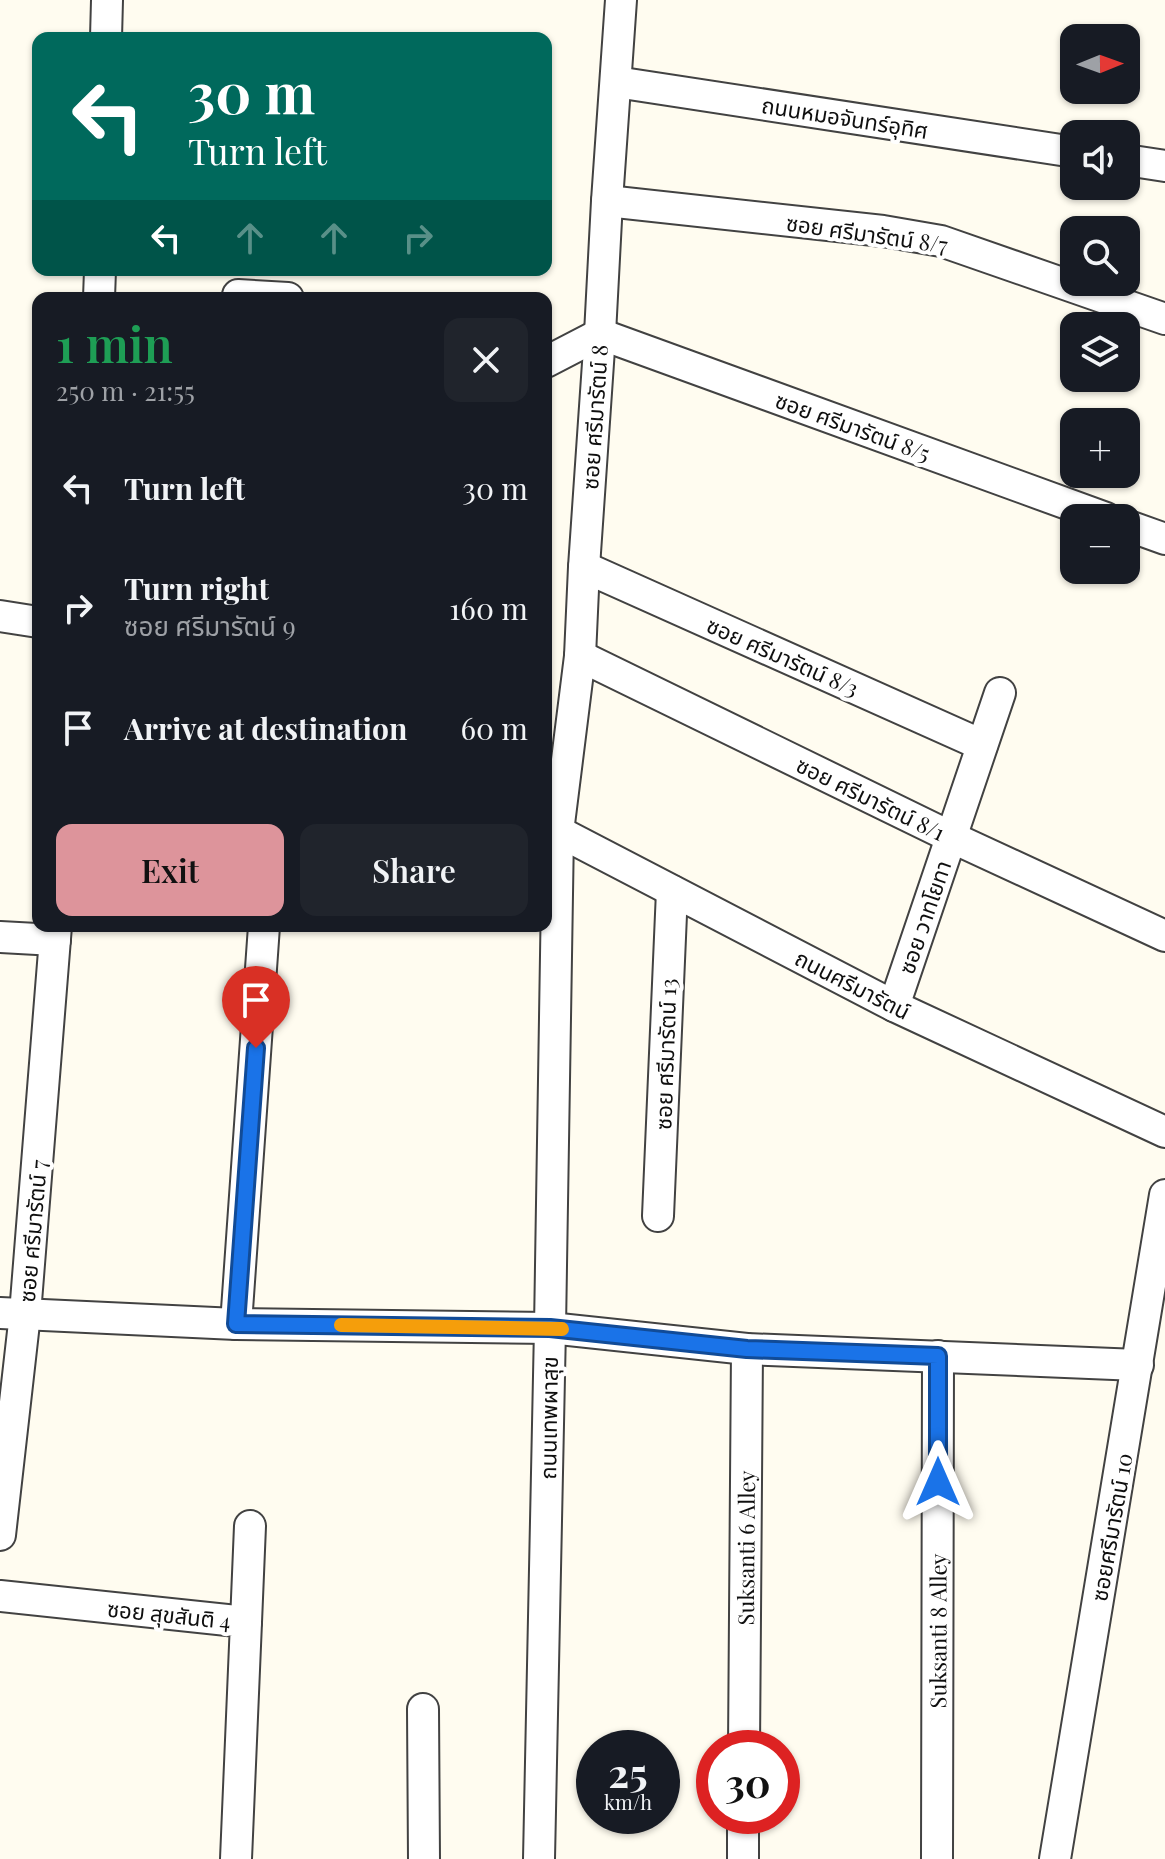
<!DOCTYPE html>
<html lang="en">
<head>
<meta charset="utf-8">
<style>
	:root { --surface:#171b24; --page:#20242c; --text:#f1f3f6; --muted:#9ea1a6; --accent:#dd949b }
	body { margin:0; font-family:"Playfair Display","Noto Sans Thai",serif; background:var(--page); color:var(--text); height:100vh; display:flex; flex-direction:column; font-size:30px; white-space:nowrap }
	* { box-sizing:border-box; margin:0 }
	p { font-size:26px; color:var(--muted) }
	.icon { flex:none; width:44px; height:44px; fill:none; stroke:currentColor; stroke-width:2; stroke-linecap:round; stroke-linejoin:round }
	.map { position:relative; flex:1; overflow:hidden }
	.sheet { position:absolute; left:32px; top:292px; width:520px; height:640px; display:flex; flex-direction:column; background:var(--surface); border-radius:16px; box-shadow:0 2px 6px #0004 }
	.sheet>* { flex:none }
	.top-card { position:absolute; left:32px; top:32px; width:520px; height:244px; border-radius:16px; box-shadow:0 2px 6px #0004; background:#00695c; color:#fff; overflow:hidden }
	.needle { width:52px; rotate:89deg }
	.buttons { position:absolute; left:1060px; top:24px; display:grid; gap:16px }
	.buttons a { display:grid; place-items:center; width:80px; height:80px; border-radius:16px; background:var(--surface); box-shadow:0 2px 6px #0004; font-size:40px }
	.speed { position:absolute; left:576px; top:1730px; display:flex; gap:16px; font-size:40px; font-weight:700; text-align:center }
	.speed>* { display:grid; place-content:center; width:104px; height:104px; border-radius:50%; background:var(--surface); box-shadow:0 2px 6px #0004; line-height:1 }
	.speed small { font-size:20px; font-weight:400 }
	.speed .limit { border:12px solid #d22; background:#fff; color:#111 }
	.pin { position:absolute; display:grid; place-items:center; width:68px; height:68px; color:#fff; margin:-82px -34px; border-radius:50% 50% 50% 0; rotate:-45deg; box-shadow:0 0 8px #0007 }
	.pin .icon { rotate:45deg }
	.me { position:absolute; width:88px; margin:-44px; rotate:0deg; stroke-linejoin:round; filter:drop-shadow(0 0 6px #0008) }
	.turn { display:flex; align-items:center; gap:28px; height:168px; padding:0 24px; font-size:36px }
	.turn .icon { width:104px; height:104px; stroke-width:2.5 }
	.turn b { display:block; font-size:56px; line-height:68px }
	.lanes { display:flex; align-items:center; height:76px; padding:0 24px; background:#0003; justify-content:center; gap:40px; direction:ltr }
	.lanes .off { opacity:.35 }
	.round { display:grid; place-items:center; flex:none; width:84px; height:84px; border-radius:16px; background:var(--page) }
	.overview { display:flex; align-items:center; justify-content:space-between; height:136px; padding:0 24px }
	h1 { font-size:48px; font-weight:600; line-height:60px; color:#1e9e55 }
	.primary-button { display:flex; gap:16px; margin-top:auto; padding:16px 24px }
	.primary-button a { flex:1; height:92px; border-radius:16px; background:var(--accent); color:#111; font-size:32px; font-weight:600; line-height:92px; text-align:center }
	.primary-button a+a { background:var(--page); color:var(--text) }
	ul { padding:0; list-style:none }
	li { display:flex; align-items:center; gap:24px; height:120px; padding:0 24px }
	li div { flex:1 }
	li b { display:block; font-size:30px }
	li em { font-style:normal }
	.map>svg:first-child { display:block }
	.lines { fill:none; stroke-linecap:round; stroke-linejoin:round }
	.street-casing { stroke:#424242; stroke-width:34 }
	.street { stroke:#fff; stroke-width:30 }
	.route-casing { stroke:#114b97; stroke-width:20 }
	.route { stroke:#1a73e8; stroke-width:14 }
	.slow { stroke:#f59e0b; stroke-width:14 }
	.labels { text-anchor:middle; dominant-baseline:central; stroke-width:8; stroke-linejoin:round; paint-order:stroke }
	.street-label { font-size:22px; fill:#0f0f0f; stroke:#fff }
</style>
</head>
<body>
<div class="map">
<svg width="1165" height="1859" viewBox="0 0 1165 1859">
	<rect width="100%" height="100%" fill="#fffcf0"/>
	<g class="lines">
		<defs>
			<g id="street">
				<polyline points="106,38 107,0"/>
				<polyline points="616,82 1074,152"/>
				<polyline points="1126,160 1165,166"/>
				<polyline points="607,201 883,231 941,241 1165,319"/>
				<polyline points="99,298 100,270"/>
				<polyline points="238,298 238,295 288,298"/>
				<polyline points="546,362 600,334 1106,518"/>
				<polyline points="1126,525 1165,539"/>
				<polyline points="584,567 982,745"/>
				<polyline points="0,616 38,622"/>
				<polyline points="580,656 951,837 1165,936"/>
				<polyline points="546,825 894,1006 1165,1132"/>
				<polyline points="0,937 55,940"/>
				<polyline points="894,1006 1000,693"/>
				<polyline points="658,1216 672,891"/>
				<polyline points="0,1313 236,1324 550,1328 747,1349 1138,1365"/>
				<polyline points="236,1324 264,926"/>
				<polyline points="0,1535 25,1314 56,926"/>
				<polyline points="0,1596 246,1622 236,1859"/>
				<polyline points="246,1622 250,1526"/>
				<polyline points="423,1709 424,1859"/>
				<path id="s1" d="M744,1748l3,-399"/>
				<polyline points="539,1859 550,1328 558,832 580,656 584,567 600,334 607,201 621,0"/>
				<polyline points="743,1859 743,1816"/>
				<path id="s2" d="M937,1859l1,-503"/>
				<polyline points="1055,1859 1165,1195"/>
			</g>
		</defs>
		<use href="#street" class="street-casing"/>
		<use href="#street" class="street"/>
	</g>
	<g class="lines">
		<defs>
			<polyline id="route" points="256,1048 236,1324 550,1328 747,1349 938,1356 938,1482"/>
		</defs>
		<use href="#route" class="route-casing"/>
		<use href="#route" class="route"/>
		<polyline class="slow" points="341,1325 562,1329"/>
	</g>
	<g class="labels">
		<g class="street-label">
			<text transform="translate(845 117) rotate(9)">ถนนหมอจันทร์อุทิศ</text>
			<text transform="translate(867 233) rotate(8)">ซอย ศรีมารัตน์ 8/7</text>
			<text transform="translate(594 417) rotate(-86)">ซอย ศรีมารัตน์ 8</text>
			<text transform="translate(853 426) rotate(20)">ซอย ศรีมารัตน์ 8/5</text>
			<text transform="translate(783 656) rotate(24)">ซอย ศรีมารัตน์ 8/3</text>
			<text transform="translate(871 798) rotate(26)">ซอย ศรีมารัตน์ 8/1</text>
			<text transform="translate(924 917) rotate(-71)">ซอย วาทโยทา</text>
			<text transform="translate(853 984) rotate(27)">ถนนศรีมารัตน์</text>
			<text transform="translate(665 1054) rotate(-88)">ซอย ศรีมารัตน์ 13</text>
			<text transform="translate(32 1231) rotate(-85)">ซอย ศรีมารัตน์ 7</text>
			<text transform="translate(548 1418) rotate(-89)">ถนนเทพผาสุข</text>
			<text transform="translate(1111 1527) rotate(-80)">ซอยศรีมารัตน์ 10</text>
			<text stroke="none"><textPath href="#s1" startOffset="200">Suksanti 6 Alley</textPath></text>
			<text transform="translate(169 1614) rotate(6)">ซอย สุขสันติ 4</text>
			<text stroke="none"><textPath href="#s2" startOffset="228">Suksanti 8 Alley</textPath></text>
		</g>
	</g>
</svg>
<div class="buttons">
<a><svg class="needle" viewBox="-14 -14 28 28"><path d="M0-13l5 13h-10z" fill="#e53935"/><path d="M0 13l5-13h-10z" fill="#9ea1a6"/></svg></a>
<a><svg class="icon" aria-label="sound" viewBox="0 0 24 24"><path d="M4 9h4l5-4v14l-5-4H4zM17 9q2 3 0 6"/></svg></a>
<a><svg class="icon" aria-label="search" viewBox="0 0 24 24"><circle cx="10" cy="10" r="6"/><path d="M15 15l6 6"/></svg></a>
<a><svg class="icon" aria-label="layers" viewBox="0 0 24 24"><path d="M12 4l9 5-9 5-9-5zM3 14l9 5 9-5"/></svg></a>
<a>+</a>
<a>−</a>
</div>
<div class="speed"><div>25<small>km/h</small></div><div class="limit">30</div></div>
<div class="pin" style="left:256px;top:1048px;background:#d93025"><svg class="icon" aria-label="arrive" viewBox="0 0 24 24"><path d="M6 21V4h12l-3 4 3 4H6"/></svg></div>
<svg class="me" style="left:938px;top:1482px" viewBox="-20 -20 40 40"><path d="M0-17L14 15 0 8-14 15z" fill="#1a73e8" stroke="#fff" stroke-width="4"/></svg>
<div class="top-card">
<div class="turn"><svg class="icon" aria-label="left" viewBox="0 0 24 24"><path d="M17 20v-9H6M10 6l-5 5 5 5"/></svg><div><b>30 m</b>Turn left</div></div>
<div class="lanes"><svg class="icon" aria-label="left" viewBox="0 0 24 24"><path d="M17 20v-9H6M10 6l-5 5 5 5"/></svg><svg class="icon off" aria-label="ahead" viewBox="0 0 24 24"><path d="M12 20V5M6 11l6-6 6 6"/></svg><svg class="icon off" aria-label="ahead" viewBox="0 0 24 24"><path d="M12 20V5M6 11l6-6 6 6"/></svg><svg class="icon off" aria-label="right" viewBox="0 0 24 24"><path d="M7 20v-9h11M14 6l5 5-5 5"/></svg></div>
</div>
<section class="sheet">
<div class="overview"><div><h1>1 min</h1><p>250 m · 21:55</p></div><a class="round"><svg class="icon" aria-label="close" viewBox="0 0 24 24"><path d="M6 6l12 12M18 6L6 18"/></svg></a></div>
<ul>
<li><svg class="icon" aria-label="left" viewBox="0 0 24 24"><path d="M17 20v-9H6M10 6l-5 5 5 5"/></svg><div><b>Turn left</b></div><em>30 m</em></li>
<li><svg class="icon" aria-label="right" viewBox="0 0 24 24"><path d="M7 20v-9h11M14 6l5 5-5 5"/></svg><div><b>Turn right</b><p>ซอย ศรีมารัตน์ 9</p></div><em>160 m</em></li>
<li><svg class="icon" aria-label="arrive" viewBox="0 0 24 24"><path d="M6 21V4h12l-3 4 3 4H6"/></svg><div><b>Arrive at destination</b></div><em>60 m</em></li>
</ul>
<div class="primary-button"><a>Exit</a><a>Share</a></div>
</section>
</div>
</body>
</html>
